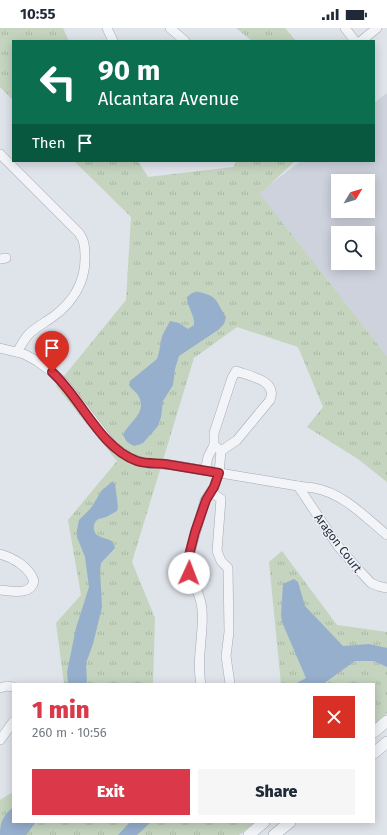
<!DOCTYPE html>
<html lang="en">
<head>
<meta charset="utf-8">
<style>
	:root { --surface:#fff; --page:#f6f6f7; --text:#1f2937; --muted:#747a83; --accent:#db384a }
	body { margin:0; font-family:"Fira Sans",sans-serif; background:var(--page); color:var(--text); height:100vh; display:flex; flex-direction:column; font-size:15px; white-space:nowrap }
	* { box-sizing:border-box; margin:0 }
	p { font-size:13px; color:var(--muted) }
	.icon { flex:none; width:22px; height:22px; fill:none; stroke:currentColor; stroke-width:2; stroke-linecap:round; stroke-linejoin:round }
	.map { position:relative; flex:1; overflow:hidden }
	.side { position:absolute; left:12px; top:655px; width:363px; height:140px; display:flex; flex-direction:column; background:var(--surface); border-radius:0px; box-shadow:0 2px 10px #0003 }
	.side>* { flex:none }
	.top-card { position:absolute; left:12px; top:12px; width:363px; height:122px; border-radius:0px; box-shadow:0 2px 10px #0003; background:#0b6e4f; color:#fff; overflow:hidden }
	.needle { width:26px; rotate:52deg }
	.tools { position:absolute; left:331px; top:146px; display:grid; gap:8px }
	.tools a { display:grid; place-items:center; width:44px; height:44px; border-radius:0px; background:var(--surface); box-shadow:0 2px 10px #0003; font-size:20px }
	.pin { position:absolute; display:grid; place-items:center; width:34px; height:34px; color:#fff; margin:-41px -17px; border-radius:50% 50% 50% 0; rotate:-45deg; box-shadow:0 0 4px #0007 }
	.pin .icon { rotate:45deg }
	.me { position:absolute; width:44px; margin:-22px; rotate:2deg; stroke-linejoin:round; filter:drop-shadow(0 0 3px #0008) }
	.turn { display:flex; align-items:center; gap:14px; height:84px; padding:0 20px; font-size:18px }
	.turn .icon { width:52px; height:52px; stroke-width:2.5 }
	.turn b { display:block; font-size:28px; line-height:34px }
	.then { display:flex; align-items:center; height:38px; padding:0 20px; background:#0003; gap:8px; font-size:15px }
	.round { display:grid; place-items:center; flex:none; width:42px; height:42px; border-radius:0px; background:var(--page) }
	.overview { display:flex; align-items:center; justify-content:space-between; height:68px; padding:0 20px }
	h1 { font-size:24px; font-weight:800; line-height:30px; color:var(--accent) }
	.cta { display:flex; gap:8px; margin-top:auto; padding:8px 20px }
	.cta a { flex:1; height:46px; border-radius:0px; background:var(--accent); color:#fff; font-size:16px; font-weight:800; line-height:46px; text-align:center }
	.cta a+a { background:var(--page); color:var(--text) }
	.status { display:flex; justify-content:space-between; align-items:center; height:28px; padding:0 20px; background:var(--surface); direction:ltr }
	.status svg { height:11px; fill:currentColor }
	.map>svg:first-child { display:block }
	.built { fill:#cdd2dc; fill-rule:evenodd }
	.grass { fill:url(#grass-tufts) }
	.water { fill:#96afcd }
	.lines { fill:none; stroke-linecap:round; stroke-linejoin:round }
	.minor-casing { stroke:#a4a9b5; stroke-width:10 }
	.tertiary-casing { stroke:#a4a9b5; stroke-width:12 }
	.minor { stroke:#f2f4f8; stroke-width:9 }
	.tertiary { stroke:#f2f4f8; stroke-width:11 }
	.route-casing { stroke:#8e2430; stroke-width:10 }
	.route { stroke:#db384a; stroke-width:7 }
	.labels { text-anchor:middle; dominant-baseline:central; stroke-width:3; stroke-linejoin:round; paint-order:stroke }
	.street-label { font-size:12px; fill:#262f43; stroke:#eff2f7 }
</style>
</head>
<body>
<div class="status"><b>10:55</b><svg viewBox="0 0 49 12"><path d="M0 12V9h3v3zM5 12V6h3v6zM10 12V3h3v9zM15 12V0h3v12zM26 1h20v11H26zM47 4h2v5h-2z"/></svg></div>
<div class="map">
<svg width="387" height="807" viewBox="0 0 387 807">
	<defs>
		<pattern id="grass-tufts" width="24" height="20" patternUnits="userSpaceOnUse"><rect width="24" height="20" fill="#c4d4bf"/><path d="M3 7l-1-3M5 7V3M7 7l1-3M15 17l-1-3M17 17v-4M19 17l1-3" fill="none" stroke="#a8b6a5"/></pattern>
	</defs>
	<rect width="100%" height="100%" fill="#dfe3ea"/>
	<path class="built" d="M387,65v263l-128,-163 42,-32h73v-58zM338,153h30v30h-30zM338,205h30v30h-30z"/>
	<g class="grass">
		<polygon points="0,0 63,0 69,13 13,13 13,72 0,59"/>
		<polygon points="236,0 285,0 296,13 252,13"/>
		<polygon points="74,133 138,133 148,149 233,139 237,133 295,133 260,166 387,328 387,454 358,431 307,399 323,379 298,319 237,299 194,330 132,534 155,590 153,656 64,656 56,595 81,567 68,492 117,433 56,358 126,272 131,189"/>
		<polygon points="282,523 337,597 387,604 387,685 374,696 374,656 281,656 269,534"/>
		<polygon points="13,764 13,794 255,794 239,807 0,807 0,772"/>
	</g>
	<g class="water">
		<path d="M197,264c21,3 19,10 29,25l-2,7 -6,6 -39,26 -4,13 -2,16 -10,16 -2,16 -3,9 -15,17 -9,3 -7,-4 -4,-7c6,-13 24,-22 16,-38 -2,-5 -7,-7 -10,-12l1,-4 27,-22 2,-7 3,-16 8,-15 9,2 9,6 6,-4c1,-10 -7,-18 -7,-28l5,-4z"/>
		<path d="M112,454l3,2 3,23 -1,4c-4,2 -7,4 -11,6 -3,1 -6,1 -9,3 -5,4 -4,14 2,16 7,4 14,2 16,12l-14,15 -1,8 2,36 -9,37 -7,19 1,21h-19l-1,-12 9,-44 13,-41 -4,-30 -8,-20v-7l2,-10 12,-12 11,-18z"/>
		<polygon points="294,551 298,554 305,578 343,618 369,616 387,620 387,639 374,633 355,633 323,656 295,656 306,650 282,594 281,587 283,556"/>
		<path d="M13,779v15h23l-10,13h-26c0,-13 3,-19 13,-28z"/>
		<polygon points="130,794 151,794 137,807 118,807"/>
	</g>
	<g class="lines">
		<defs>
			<g id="minor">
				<polyline points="107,0 113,13"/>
				<polyline points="170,0 185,13"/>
				<polyline points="345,0 355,13"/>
				<polyline points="361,13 377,0"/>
				<path d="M0,126l79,79c6,8 6,16 6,26 0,23 -12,43 -31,57 -8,6 -18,11 -25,18 -5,5 -8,12 -12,18"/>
				<polyline points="0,231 6,230"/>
				<path d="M0,320l24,6 13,7 15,11 13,12 47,61 18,13 14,5 28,2 126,21c6,1 11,1 16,2 29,5 51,29 73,47"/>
				<path d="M236,343c13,5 42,9 34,29l-33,40 -16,11 -7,-6v-12l18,-55z"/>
				<polyline points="205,443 208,429 214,417"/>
				<polyline points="298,458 338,518 356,539 371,555 378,558 387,560"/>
				<polyline points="211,464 221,471 217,523 221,533 228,540 229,604 226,628 230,656"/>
				<path d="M0,526c14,4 29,13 34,27 -3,15 -23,10 -34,9"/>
				<path d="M201,656c-5,-24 3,-49 1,-74 0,-16 -13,-30 -15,-47l18,-63 9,-13 5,-14 2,-22"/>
				<polyline points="0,660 7,658 13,659"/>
				<polyline points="0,712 13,694"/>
			</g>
			<g id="tertiary">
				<polyline points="374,704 387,693"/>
				<polyline points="374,725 387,714"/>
				<polyline points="249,807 264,794"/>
				<polyline points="274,807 290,794"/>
			</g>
		</defs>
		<use href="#minor" class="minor-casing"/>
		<use href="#tertiary" class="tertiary-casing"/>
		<use href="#minor" class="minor"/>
		<use href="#tertiary" class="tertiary"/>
	</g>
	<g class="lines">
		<defs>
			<path id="route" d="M52,344c29,26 48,76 85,89 9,3 19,2 28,3 18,3 36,6 54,9l-5,14 -8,13 -11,32 -8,31 2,10"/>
		</defs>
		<use href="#route" class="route-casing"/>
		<use href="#route" class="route"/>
	</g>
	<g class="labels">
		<g class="street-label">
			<text transform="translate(338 515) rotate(53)">Aragon Court</text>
		</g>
	</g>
</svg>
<div class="tools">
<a><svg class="needle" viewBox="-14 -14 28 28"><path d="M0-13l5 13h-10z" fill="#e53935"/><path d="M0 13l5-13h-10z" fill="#747a83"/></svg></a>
<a><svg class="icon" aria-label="search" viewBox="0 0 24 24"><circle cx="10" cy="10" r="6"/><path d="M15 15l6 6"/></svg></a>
</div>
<div class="pin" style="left:52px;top:344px;background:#d93025"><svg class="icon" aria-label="arrive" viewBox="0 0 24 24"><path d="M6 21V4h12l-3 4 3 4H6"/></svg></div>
<svg class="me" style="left:189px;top:545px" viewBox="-20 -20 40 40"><circle r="19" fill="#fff"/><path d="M0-13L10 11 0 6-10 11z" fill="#db384a"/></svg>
<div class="top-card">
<div class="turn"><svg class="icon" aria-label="left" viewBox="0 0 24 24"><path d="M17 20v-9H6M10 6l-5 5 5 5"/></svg><div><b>90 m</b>Alcantara Avenue</div></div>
<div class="then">Then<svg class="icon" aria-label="arrive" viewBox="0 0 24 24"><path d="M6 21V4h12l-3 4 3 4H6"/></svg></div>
</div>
<section class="side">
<div class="overview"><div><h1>1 min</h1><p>260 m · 10:56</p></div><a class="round" style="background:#d93025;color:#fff"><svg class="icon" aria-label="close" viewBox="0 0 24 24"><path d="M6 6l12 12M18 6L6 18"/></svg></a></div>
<div class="cta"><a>Exit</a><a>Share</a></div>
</section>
</div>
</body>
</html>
